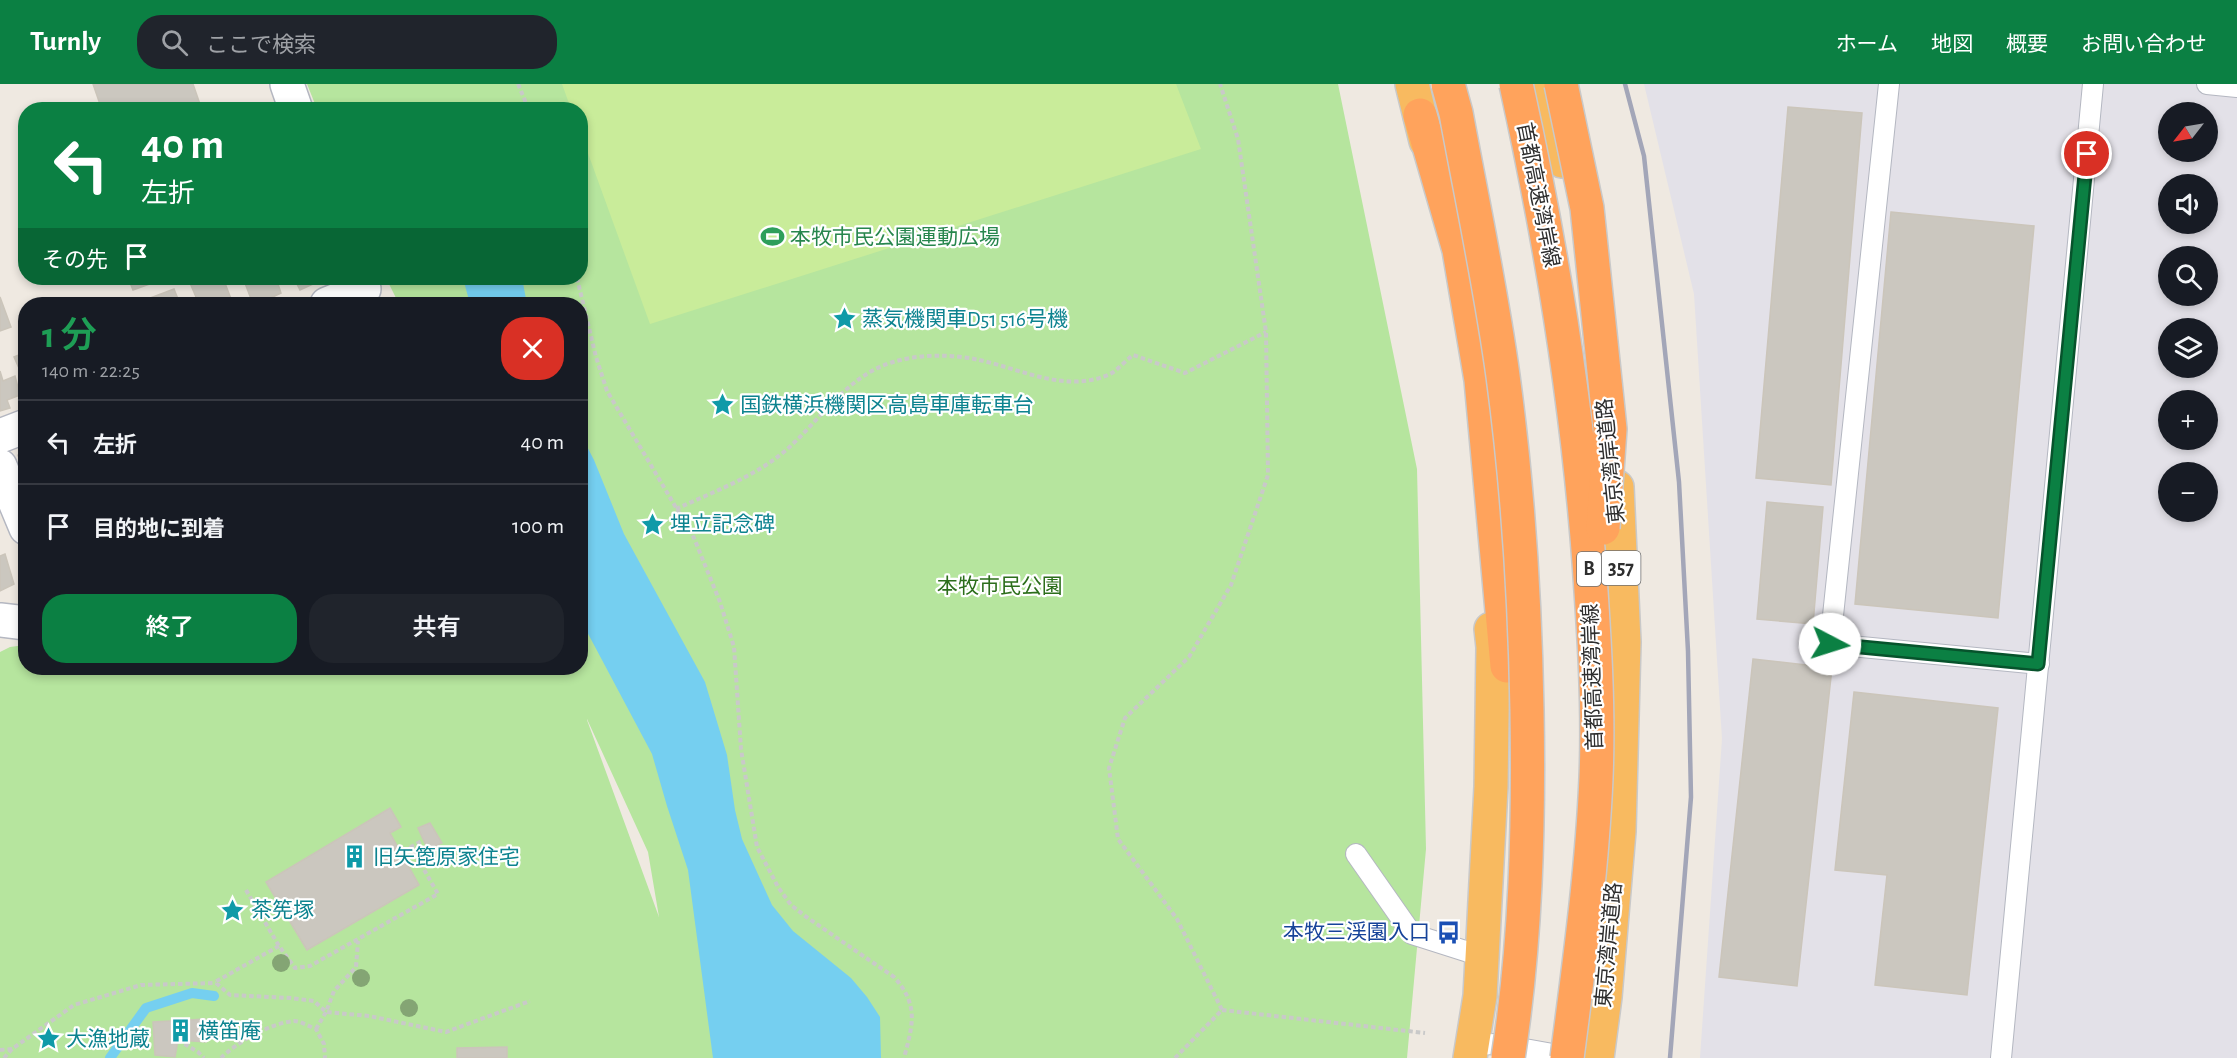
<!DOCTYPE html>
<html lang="ja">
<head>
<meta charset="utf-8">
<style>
	:root { --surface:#171b24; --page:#20242c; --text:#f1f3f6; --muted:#9ea1a6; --line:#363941; --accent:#0b8043 }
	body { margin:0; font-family:"Alegreya Sans","Noto Sans JP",sans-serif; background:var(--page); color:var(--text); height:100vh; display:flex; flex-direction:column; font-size:22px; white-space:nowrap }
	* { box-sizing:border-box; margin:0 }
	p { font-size:20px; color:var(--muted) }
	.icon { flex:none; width:33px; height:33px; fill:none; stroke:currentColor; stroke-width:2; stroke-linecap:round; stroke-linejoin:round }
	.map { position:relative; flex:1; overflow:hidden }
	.details { position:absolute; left:18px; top:213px; width:570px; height:378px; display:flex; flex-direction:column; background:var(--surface); border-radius:24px; box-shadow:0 3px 9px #0003 }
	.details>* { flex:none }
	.guide { position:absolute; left:18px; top:18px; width:570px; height:183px; border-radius:24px; box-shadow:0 3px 9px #0003; background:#0b8043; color:#fff; overflow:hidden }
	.needle { width:39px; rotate:239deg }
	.buttons { position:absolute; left:2158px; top:18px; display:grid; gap:12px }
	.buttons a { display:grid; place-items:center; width:60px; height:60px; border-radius:50%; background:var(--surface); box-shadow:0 3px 9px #0003; font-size:30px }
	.pin { position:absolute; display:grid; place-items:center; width:51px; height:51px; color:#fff; margin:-26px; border:3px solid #fff; border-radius:50%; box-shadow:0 2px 6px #0007 }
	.me { position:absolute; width:66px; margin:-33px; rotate:95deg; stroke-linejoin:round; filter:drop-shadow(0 0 4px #0008) }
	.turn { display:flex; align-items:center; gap:21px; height:126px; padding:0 24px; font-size:27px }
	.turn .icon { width:78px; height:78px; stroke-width:2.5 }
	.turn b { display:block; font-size:42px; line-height:51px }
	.then { display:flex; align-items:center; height:57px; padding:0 24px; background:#0003; gap:12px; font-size:22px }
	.round { display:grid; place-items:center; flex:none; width:63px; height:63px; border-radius:24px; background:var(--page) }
	.headline { display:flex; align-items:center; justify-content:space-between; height:102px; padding:0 24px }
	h1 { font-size:36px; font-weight:600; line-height:45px; color:#1e9e55 }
	.primary-button { display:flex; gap:12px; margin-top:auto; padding:12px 24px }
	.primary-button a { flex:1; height:69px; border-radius:24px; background:var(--accent); color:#fff; font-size:24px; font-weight:600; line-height:69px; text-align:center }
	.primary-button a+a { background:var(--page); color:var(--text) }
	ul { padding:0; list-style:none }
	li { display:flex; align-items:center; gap:18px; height:84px; padding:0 24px; border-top:2px solid var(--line) }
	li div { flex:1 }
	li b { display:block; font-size:22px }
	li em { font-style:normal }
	header { display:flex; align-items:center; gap:36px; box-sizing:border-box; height:84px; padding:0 30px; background:var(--accent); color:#fff }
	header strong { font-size:28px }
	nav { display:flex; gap:33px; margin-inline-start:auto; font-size:21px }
	.search { width:420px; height:54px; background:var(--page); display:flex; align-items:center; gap:15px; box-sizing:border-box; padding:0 21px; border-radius:24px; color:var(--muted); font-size:22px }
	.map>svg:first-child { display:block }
	.industrial { fill:#e3e1e8; fill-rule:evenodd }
	.green { fill:#b6e59e; fill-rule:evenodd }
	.pitch { fill:#c9ec9a }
	.water { fill:#75cff0 }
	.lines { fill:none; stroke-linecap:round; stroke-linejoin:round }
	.stream { stroke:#75cff0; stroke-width:10 }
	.building { fill:#cbc7bf; stroke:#cbc5ba; stroke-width:1.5 }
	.service-casing { stroke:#b4b7c1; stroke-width:22 }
	.minor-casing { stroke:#b4b7c1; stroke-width:36 }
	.trunk-casing { stroke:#c9c9c9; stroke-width:36 }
	.motorway-casing { stroke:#c9c9c9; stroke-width:36 }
	.path { stroke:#c9c9c9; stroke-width:4; stroke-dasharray:4.5 3; stroke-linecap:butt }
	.service { stroke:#fff; stroke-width:20 }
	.minor { stroke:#fff; stroke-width:33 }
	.trunk { stroke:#f8ba60; stroke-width:33 }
	.motorway { stroke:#ffa35c; stroke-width:33 }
	.rail { stroke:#a3a6b8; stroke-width:4.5 }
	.motorway-bridge-casing { stroke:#c9c9c9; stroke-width:36; stroke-linecap:butt }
	.motorway-bridge { stroke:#ffa35c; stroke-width:33 }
	.tree { fill:#84a574 }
	.route-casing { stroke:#07532c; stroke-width:15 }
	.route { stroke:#0b8043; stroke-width:10 }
	.labels { text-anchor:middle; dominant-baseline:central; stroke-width:4.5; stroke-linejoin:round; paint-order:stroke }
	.shield { fill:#fff; stroke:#6d6d6d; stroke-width:1.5 }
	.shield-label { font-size:20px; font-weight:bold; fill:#2e2e2e }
	.street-label { font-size:21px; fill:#2e2e2e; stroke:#fff }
	.leisure-label { font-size:21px; fill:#27864d; stroke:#fff; text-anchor:start }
	.culture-label { font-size:21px; fill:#0d838f; stroke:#fff; text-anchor:start }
	.park-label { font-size:21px; fill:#2c6e1b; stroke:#fff }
	.transit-label { font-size:21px; fill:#164399; stroke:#fff; text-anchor:end }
</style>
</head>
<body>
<header>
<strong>Turnly</strong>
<div class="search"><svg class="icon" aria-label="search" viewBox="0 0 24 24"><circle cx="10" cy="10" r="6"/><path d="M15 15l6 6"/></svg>ここで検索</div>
<nav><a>ホーム</a><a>地図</a><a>概要</a><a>お問い合わせ</a></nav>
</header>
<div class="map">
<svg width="2237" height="974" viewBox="0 0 2237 974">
	<rect width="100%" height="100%" fill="#efe9e1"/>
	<path class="industrial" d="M1644,0h593v974h-537l22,-319 -28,-445zM2169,28h39v40h-39zM2169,100h39v40h-39zM2169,172h39v40h-39zM2169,244h39v40h-39zM2169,316h39v40h-39zM2169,388h39v40h-39z"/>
	<path class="green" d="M307,0h1031l79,385 9,380 -19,209h-1407v-406l10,-5 15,-2 1,23h554v-364h-181l-13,-26h194v-168l-263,-1zM587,635l61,133 11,65 -72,-197z"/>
	<polygon class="pitch" points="562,0 1176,0 1201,65 650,240 581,50 580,26 571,25"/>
	<g class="water">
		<polygon points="463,194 522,194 527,220 470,220"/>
		<polygon points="580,349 594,376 624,450 705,598 727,671 735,726 742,755 772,821 793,847 851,894 867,913 880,933 881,974 713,974 688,786 667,722 652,670 585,544 581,529"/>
	</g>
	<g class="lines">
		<polyline class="stream" points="110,974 146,924 192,909 214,912"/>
	</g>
	<g class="building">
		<polygon points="93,0 193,0 202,26 102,26"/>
		<polygon points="1788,23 1862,29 1831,401 1756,394"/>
		<polygon points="1891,128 2034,142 1998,534 1855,520"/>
		<polygon points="136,194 166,194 133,206 129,196"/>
		<polygon points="204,194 223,194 233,220 199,220 190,199"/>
		<polygon points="243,194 276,194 281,209 258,220 253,220"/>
		<polygon points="294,194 321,194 322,196 300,206"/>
		<polygon points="174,205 180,220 146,220 145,216"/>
		<polygon points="0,213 11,243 0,247"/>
		<polygon points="26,268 26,300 14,273"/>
		<polygon points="0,287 3,297 15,292 20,311 7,316 10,324 0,327"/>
		<polygon points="26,367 26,392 18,371"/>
		<polygon points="1767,418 1823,423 1813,540 1757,535"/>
		<polygon points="5,470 14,500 0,507 0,472"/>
		<polygon points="1753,575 1832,584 1797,902 1719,893"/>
		<polygon points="1854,608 1998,624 1967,911 1875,901 1887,791 1835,786"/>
		<polygon points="390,724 401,743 390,749 419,801 307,866 266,798"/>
		<polygon points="430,739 442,759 428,766 418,744"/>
		<polygon points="205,935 206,958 178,956 175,973 155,971 153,938"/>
		<polygon points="507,963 507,974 457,974 457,964"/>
	</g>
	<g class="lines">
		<defs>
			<g id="service">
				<polyline points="1889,0 1830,560 2039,580"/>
				<polyline points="2207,0 2237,3"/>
				<polyline points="1356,770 1412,850 1481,872"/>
				<polyline points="1472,961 1496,960 1575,974"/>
				<polyline points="2001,974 2093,0"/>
			</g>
			<g id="minor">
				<polyline points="287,0 296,26"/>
				<polyline points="327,220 364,205"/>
				<polyline points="0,352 26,342"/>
				<polyline points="0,382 26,444"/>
				<polyline points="0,536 26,539"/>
			</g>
			<g id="trunk">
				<polyline points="1412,0 1426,57"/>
				<polyline points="1543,0 1562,77"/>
				<polyline points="1470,974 1480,912 1491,703 1493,563 1491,545"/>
				<polyline points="1597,974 1605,913 1619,747 1624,558 1617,403"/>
			</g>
			<polyline id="motorway" points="1420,31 1459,166 1481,296 1507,582"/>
		</defs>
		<use href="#service" class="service-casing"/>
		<use href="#minor" class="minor-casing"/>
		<use href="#trunk" class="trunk-casing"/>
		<use href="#motorway" class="motorway-casing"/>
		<g class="path">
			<polyline points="518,0 529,26"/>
			<path d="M577,194l19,79 11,34 87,147 26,64 14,45 7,102 16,98 21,40 13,18 14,11 89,61c25,28 19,47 10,81"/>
			<path d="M676,425c37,-17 78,-32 109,-58 35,-30 61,-75 108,-89 26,-8 60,-8 86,-2 42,9 86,33 129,15 9,-4 17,-14 25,-20l52,18 81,-41"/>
			<polyline points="246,806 279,862 295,884 310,882 438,810 411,763 423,756"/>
			<polyline points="279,862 215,898 230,911 291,914 314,917 326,928 369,932 446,948 530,917"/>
			<polyline points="1222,926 1425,949"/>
			<polyline points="316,945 326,928 334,907 356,883 358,857"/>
			<polyline points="178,956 198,968 204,974"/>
			<polyline points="0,966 12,965"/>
			<polyline points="4,974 12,965 74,921 141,901 216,899"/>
			<path d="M221,974c16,-16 50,-35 73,-37 7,0 16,6 22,8l8,15 1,14"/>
			<polyline points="1175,974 1222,926 1177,835 1118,755 1109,684 1125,634 1189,573 1231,501 1268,391 1266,248 1238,55 1220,0"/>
		</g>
		<use href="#service" class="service"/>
		<use href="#minor" class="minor"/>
		<use href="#trunk" class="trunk"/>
		<use href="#motorway" class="motorway"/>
		<polyline class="rail" points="1625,0 1644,72 1679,398 1688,567 1691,713 1670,974"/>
		<defs>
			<g id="motorway-bridge">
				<path d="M1448,0l8,29c16,87 35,175 47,263 15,111 22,222 24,334 2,116 -1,233 -19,348"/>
				<path d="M1516,0c35,158 61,316 73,478 5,71 10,144 7,216 -4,94 -17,187 -29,280"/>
				<polyline points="1561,0 1587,124 1610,345 1603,444"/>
			</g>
		</defs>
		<use href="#motorway-bridge" class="motorway-bridge-casing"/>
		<use href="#motorway-bridge" class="motorway-bridge"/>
	</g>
	<g class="tree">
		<circle cx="281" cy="879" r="9"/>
		<circle cx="361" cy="894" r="9"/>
		<circle cx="409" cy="924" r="9"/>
	</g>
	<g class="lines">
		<defs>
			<polyline id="route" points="1830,560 2038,580 2087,70"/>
		</defs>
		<use href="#route" class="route-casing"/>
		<use href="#route" class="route"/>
	</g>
	<defs>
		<symbol id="stadium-bare" viewBox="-9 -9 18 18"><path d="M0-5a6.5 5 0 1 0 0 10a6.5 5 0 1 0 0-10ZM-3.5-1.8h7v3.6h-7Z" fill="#2e9e5b" stroke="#fff" stroke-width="2.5" paint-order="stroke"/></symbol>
		<symbol id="sight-bare" viewBox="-9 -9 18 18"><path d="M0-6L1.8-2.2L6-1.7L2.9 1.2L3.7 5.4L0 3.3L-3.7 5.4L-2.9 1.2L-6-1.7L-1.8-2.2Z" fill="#0f9aa8" stroke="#fff" stroke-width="2.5" paint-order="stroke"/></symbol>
		<symbol id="building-bare" viewBox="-9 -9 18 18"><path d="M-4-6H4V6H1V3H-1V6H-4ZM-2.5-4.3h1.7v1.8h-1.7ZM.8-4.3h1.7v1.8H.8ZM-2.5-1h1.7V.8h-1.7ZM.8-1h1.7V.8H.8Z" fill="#0f9aa8" stroke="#fff" stroke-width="2.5" paint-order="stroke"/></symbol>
		<symbol id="bus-bare" viewBox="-9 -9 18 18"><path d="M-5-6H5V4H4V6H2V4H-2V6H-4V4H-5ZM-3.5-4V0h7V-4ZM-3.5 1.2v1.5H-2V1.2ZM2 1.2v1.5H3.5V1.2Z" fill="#1a4fb4" stroke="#fff" stroke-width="2.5" paint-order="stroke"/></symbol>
	</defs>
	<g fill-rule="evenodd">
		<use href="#stadium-bare" x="756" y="136" width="33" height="33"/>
		<use href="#sight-bare" x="828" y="218" width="33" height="33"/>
		<use href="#sight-bare" x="706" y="304" width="33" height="33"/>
		<use href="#sight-bare" x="636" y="424" width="33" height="33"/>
		<use href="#building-bare" x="338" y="756" width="33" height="33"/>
		<use href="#sight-bare" x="216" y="810" width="33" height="33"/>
		<use href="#bus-bare" x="1432" y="832" width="33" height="33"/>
		<use href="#building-bare" x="164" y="930" width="33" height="33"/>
		<use href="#sight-bare" x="32" y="938" width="33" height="33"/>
	</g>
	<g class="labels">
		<g class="shield">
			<rect x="1601.5" y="467" width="39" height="34" rx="4.5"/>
			<rect x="1577" y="468" width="24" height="34" rx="4.5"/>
		</g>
		<g class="shield-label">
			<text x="1621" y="484">357</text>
			<text x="1589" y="485">B</text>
		</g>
		<g class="street-label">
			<text transform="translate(1538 111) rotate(79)">首都高速湾岸線</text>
			<text transform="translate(1611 377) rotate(-96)">東京湾岸道路</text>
			<text transform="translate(1593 593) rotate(-92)">首都高速湾岸線</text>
			<text transform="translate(1609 861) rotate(-85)">東京湾岸道路</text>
		</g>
		<g class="leisure-label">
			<text x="790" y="153">本牧市民公園運動広場</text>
		</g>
		<g class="culture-label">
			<text x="862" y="235">蒸気機関車D51 516号機</text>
			<text x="740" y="321">国鉄横浜機関区高島車庫転車台</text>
			<text x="670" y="440">埋立記念碑</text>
			<text x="373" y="773">旧矢箆原家住宅</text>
			<text x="251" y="826">茶筅塚</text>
			<text x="198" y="947">横笛庵</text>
			<text x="66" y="955">大漁地蔵</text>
		</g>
		<g class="park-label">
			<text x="1000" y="502">本牧市民公園</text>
		</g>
		<g class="transit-label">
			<text x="1430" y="848">本牧三渓園入口</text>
		</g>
	</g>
</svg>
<div class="buttons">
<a><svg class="needle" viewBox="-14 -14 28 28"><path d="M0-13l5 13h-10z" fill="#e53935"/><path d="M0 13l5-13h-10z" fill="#9ea1a6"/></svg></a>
<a><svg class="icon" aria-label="sound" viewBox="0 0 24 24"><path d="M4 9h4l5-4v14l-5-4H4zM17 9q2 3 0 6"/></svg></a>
<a><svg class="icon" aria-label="search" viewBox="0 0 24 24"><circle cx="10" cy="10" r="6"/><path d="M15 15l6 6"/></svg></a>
<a><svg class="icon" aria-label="layers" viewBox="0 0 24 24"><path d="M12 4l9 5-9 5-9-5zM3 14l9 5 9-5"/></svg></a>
<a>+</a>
<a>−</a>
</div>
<div class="pin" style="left:2087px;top:70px;background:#d93025"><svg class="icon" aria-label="arrive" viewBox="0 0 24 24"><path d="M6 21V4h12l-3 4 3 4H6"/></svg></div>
<svg class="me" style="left:1830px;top:560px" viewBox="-20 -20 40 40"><circle r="19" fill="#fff"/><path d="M0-13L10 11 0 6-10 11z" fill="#0b8043"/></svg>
<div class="guide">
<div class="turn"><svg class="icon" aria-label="left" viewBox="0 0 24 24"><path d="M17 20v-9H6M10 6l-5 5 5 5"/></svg><div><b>40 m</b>左折</div></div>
<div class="then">その先<svg class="icon" aria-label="arrive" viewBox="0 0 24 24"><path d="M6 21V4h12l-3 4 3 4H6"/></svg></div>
</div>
<section class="details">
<div class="headline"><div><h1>1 分</h1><p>140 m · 22:25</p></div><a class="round" style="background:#d93025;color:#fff"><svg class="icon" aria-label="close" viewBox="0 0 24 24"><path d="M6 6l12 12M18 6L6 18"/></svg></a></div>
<ul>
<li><svg class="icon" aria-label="left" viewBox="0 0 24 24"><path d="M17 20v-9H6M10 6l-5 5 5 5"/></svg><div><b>左折</b></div><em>40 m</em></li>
<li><svg class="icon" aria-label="arrive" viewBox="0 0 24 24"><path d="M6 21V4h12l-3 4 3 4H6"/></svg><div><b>目的地に到着</b></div><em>100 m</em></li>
</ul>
<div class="primary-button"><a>終了</a><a>共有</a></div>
</section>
</div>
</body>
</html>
